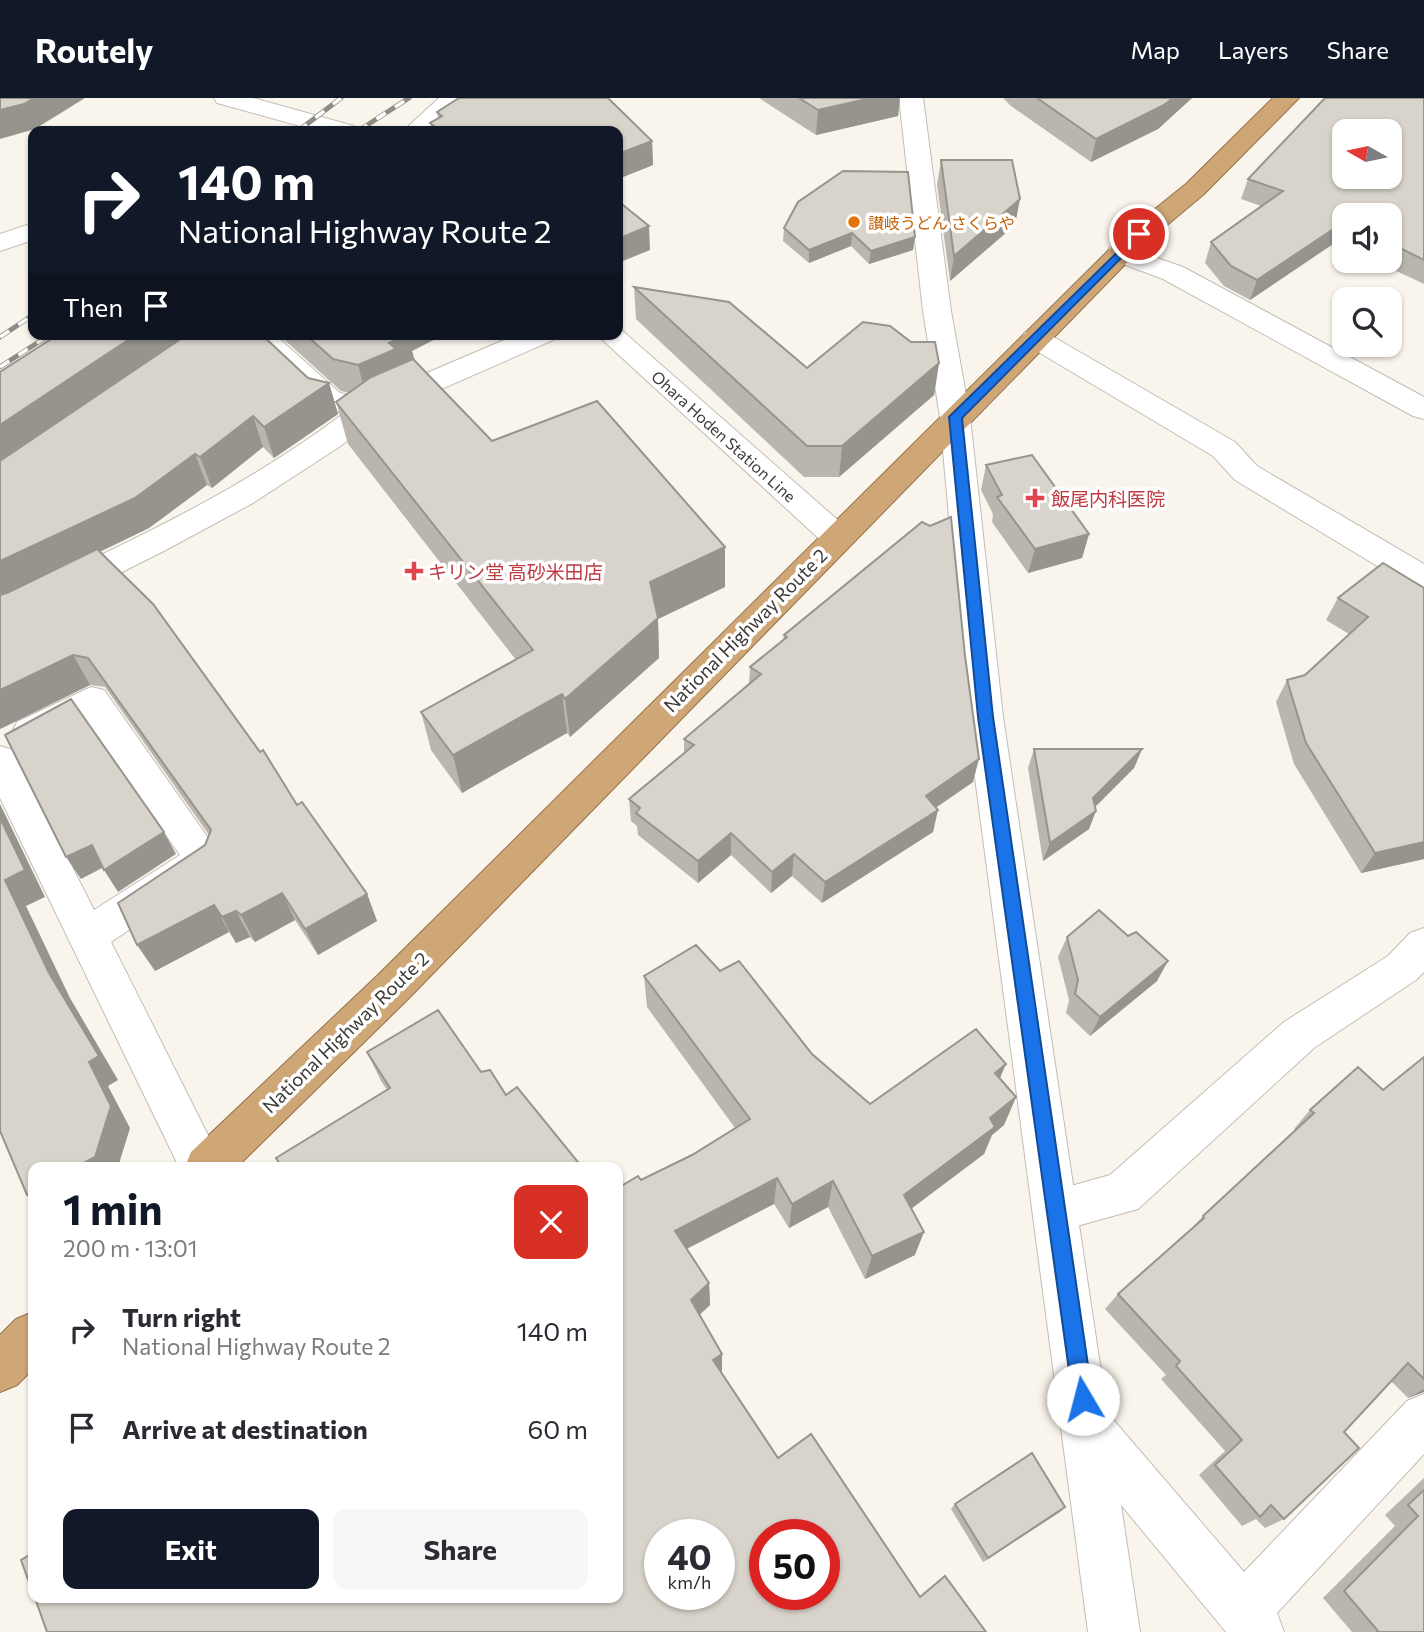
<!DOCTYPE html>
<html lang="en">
<head>
<meta charset="utf-8">
<style>
	:root { --surface:#fff; --page:#f7f7f7; --text:#2b2b33; --muted:#7c7c81; --accent:#111827 }
	body { margin:0; font-family:Commissioner,"Noto Sans JP",sans-serif; background:var(--page); color:var(--text); height:100vh; display:flex; flex-direction:column; font-size:26px; white-space:nowrap }
	* { box-sizing:border-box; margin:0 }
	p { font-size:23px; color:var(--muted) }
	.icon { flex:none; width:38px; height:38px; fill:none; stroke:currentColor; stroke-width:2; stroke-linecap:round; stroke-linejoin:round }
	.map { position:relative; flex:1; overflow:hidden }
	.panel { position:absolute; left:28px; top:1064px; width:595px; height:441px; display:flex; flex-direction:column; background:var(--surface); border-radius:14px; box-shadow:0 2px 5px #0004 }
	.panel>* { flex:none }
	.top-card { position:absolute; left:28px; top:28px; width:595px; height:214px; border-radius:14px; box-shadow:0 2px 5px #0004; background:#111827; color:#fff; overflow:hidden }
	.needle { width:46px; rotate:279deg }
	.controls { position:absolute; left:1332px; top:21px; display:grid; gap:14px }
	.controls a { display:grid; place-items:center; width:70px; height:70px; border-radius:14px; background:var(--surface); box-shadow:0 2px 5px #0004; font-size:35px }
	.speed { position:absolute; left:644px; top:1421px; display:flex; gap:14px; font-size:35px; font-weight:700; text-align:center }
	.speed>* { display:grid; place-content:center; width:91px; height:91px; border-radius:50%; background:var(--surface); box-shadow:0 2px 5px #0004; line-height:1 }
	.speed small { font-size:18px; font-weight:400 }
	.speed .limit { border:10px solid #d22; background:#fff; color:#111 }
	.pin { position:absolute; display:grid; place-items:center; width:60px; height:60px; color:#fff; margin:-30px; border:4px solid #fff; border-radius:50%; box-shadow:0 2px 7px #0007 }
	.me { position:absolute; width:77px; margin:-38px; rotate:352deg; stroke-linejoin:round; filter:drop-shadow(0 0 5px #0008) }
	.turn { display:flex; align-items:center; gap:24px; height:147px; padding:0 35px; font-size:32px }
	.turn .icon { width:91px; height:91px; stroke-width:2.5 }
	.turn b { display:block; font-size:49px; line-height:60px }
	.then { display:flex; align-items:center; height:66px; padding:0 35px; background:#0003; gap:14px; font-size:26px }
	.round { display:grid; place-items:center; flex:none; width:74px; height:74px; border-radius:14px; background:var(--page) }
	.summary { display:flex; align-items:center; justify-content:space-between; height:119px; padding:0 35px }
	h1 { font-size:42px; font-weight:700; line-height:52px; color:var(--accent) }
	.primary-button { display:flex; gap:14px; margin-top:auto; padding:14px 35px }
	.primary-button a { flex:1; height:80px; border-radius:14px; background:var(--accent); color:#fff; font-size:28px; font-weight:700; line-height:80px; text-align:center }
	.primary-button a+a { background:var(--page); color:var(--text) }
	ul { padding:0; list-style:none }
	li { display:flex; align-items:center; gap:21px; height:98px; padding:0 35px }
	li div { flex:1 }
	li b { display:block; font-size:26px }
	li em { font-style:normal }
	header { display:flex; align-items:center; gap:42px; box-sizing:border-box; height:98px; padding:0 35px; background:var(--accent); color:#fff }
	header strong { font-size:33px }
	nav { display:flex; gap:38px; margin-inline-start:auto; font-size:24px }
	.map>svg:first-child { display:block }
	.lines { fill:none; stroke-linecap:round; stroke-linejoin:round }
	.minor-casing { stroke:#c2bdb5; stroke-width:2 }
	.tertiary-casing { stroke:#c2bdb5; stroke-width:2 }
	.secondary-casing { stroke:#c2bdb5; stroke-width:2 }
	.trunk-casing { stroke:#947249; stroke-width:2 }
	.minor { fill:#fff; fill-rule:evenodd }
	.tertiary { fill:#fff; fill-rule:evenodd }
	.secondary { fill:#fff; fill-rule:evenodd }
	.trunk { fill:#cfa676; fill-rule:evenodd }
	.rail-casing { stroke:#8f8c86; stroke-width:5 }
	.rail { stroke:#fff; stroke-width:3.5; stroke-dasharray:11; stroke-linecap:butt }
	.wall { fill:#bab6af }
	.shaded-wall { fill:#97948e }
	.building { fill:#d8d4cb; stroke:#97948e; stroke-width:2; fill-rule:evenodd }
	.route { fill:#1a73e8; stroke:#114b97; stroke-width:2 }
	.food-dot { fill:#e8710a; stroke:#fff; stroke-width:2.5 }
	.health-dot { fill:#e0444e; stroke:#fff; stroke-width:2.5 }
	.labels { text-anchor:middle; dominant-baseline:central; stroke-width:7; stroke-linejoin:round; paint-order:stroke }
	.far-food-label { font-size:16px; fill:#c56008; stroke:#fff; text-anchor:start }
	.far-street-label { font-size:16px; fill:#3d3b37; stroke:#fff }
	.health-label { font-size:19px; fill:#be3a42; stroke:#fff; text-anchor:start }
	.street-label { font-size:19px; fill:#3d3b37; stroke:#fff }
</style>
</head>
<body>
<header>
<strong>Routely</strong>
<nav><a>Map</a><a>Layers</a><a>Share</a></nav>
</header>
<div class="map">
<svg width="1424" height="1534" viewBox="0 0 1424 1534">
	<rect width="100%" height="100%" fill="#faf5ec"/>
	<g class="lines">
		<defs>
			<g id="minor">
				<polygon points="899,0 923,0 951,213 970,319 966,326 955,329 944,326 940,319 923,213"/>
				<polygon points="1120,147 1183,169 1424,299 1424,321 1413,318 1163,181 1110,161 1107,155 1110,149"/>
				<polygon points="1035,231 1045,234 1235,344 1257,368 1424,466 1424,493 1412,489 1235,382 1213,358 1025,246 1021,240 1025,234"/>
				<path d="M234,236h40l66,59 26,6 152,-65h39l-4,6 -173,76 -41,31 -86,56 -91,49 -138,69 -24,6v-24c34,-12 68,-32 101,-48 85,-41 168,-85 243,-142l-25,-6 -69,-64 -12,-3z"/>
				<polygon points="91,589 104,592 223,761 218,772 111,844 224,1069 179,1069 0,700 0,648 13,652 94,812 180,757 85,621 30,648 17,644 12,634 17,624"/>
				<polygon points="1424,830 1424,874 1416,882 1314,950 1138,1111 1055,1134 1039,1127 1033,1112 1039,1097 1110,1077 1284,924 1388,858 1410,835"/>
				<polygon points="1424,1296 1424,1356 1277,1515 1284,1534 1226,1534 1070,1345 1062,1328 1070,1311 1087,1303 1104,1311 1244,1474 1407,1303"/>
			</g>
			<polygon id="tertiary" points="439,0 465,0 429,33 403,33"/>
			<g id="secondary">
				<polygon points="214,0 253,0 354,28 357,33 318,33 217,5"/>
				<polygon points="33,125 33,142 0,153 0,136"/>
				<polygon points="618,229 848,431 853,439 848,447 837,450 826,447 596,236 618,236"/>
				<polygon points="955,309 966,312 970,319 1003,619 1140,1534 1088,1534 967,619 940,319 944,312"/>
			</g>
			<g id="trunk">
				<polygon points="1273,0 1299,0 1204,96 1148,143 406,903 237,1069 185,1069 191,1054 378,877 1130,131 1186,86"/>
				<polygon points="33,1214 33,1271 17,1287 0,1294 0,1237 16,1221"/>
			</g>
		</defs>
		<use href="#minor" class="minor-casing"/>
		<use href="#tertiary" class="tertiary-casing"/>
		<use href="#secondary" class="secondary-casing"/>
		<use href="#trunk" class="trunk-casing"/>
		<use href="#minor" class="minor"/>
		<use href="#tertiary" class="tertiary"/>
		<use href="#secondary" class="secondary"/>
		<use href="#trunk" class="trunk"/>
		<defs>
			<g id="rail">
				<polyline points="298,33 341,0"/>
				<polyline points="358,33 409,0"/>
				<polyline points="0,239 33,217"/>
				<polyline points="0,269 51,236"/>
			</g>
		</defs>
		<use href="#rail" class="rail-casing"/>
		<use href="#rail" class="rail"/>
	</g>
	<g class="wall">
		<polygon points="459,0 608,0 652,43 653,67 618,81 618,33 432,33 430,25 438,20 437,14"/>
		<polygon points="759,0 900,0 898,18 816,37"/>
		<polygon points="1003,0 1192,0 1158,31 1091,64 1011,8"/>
		<polygon points="1424,0 1424,186 1375,163 1390,163 1390,117 1344,117 1344,148 1336,144 1250,202 1224,188 1205,165 1211,144 1261,108 1241,101 1248,81"/>
		<polygon points="941,62 1015,127 950,183 937,87"/>
		<polygon points="784,130 915,139 913,152 869,166 851,148 809,165 783,143"/>
		<polygon points="634,189 807,270 939,265 934,297 839,379 804,379 636,221"/>
		<polygon points="278,236 445,236 412,253 415,263 492,343 725,489 658,521 659,560 570,639 567,635 462,695 431,652 421,614 516,562 348,346 336,304 350,295 341,293"/>
		<polygon points="0,274 308,280 329,285 338,316 274,360 263,349 212,390 207,387 149,430 99,454 367,796 377,823 318,857 295,822 255,844 250,839 236,845 229,834 155,873 209,737 105,589 90,587 0,631"/>
		<polygon points="986,367 1089,436 1082,460 1028,475 992,424 993,416 981,392"/>
		<polygon points="1383,465 1424,761 1361,775 1294,666 1276,604 1287,582 1305,577 1349,536 1326,522 1338,500"/>
		<polygon points="784,537 973,684 936,709 933,734 822,805 792,778 771,795 731,757 698,785 638,737 637,728 631,723 629,701 684,655 684,641 749,586 750,569 783,542"/>
		<polygon points="1034,651 1142,651 1134,670 1095,709 1089,731 1043,763 1028,670"/>
		<polygon points="1067,839 1157,883 1090,938 1066,915 1069,902 1058,859"/>
		<polygon points="720,873 812,956 870,1006 1000,981 1016,999 1004,1027 992,1037 984,1056 911,1111 915,1157 865,1181 828,1109 789,1130 774,1106 687,1151 709,1185 710,1207 699,1217 722,1275 778,1360 920,1499 986,1534 35,1500 641,1082 692,1057 735,1030 647,909 644,878"/>
		<polygon points="367,954 481,974 506,997 387,992 381,983"/>
		<polygon points="1424,959 1424,1294 1408,1300 1391,1283 1344,1334 1284,1421 1265,1430 1256,1421 1242,1428 1199,1377 1225,1353 1161,1281 1166,1277 1105,1211 1118,1196 1192,1130 1203,1118 1295,1032 1294,1031 1310,1012 1383,992"/>
		<polygon points="1424,1380 1424,1534 1352,1534 1323,1500 1395,1428 1385,1417"/>
		<polygon points="955,1406 1065,1409 983,1464 951,1411"/>
	</g>
	<g class="shaded-wall">
		<polygon points="34,0 85,0 35,31 0,41 0,12"/>
		<polygon points="871,0 900,0 898,18 816,37 818,12"/>
		<polygon points="1173,0 1192,0 1158,31 1091,64 1096,41"/>
		<polygon points="652,43 653,67 618,81 618,56"/>
		<polygon points="1020,101 1015,127 950,183 954,158"/>
		<polygon points="1344,124 1336,144 1250,202 1257,182"/>
		<polygon points="649,128 650,152 618,165 618,141"/>
		<polygon points="852,135 851,148 809,165 809,152"/>
		<polygon points="915,139 913,152 869,166 871,153"/>
		<polygon points="137,236 195,236 0,370 0,327"/>
		<polygon points="407,236 445,236 412,253 416,268 366,298 358,267 389,245"/>
		<polygon points="939,265 934,297 839,379 842,348"/>
		<polygon points="329,285 338,316 274,360 264,329"/>
		<polygon points="253,318 263,349 212,390 200,359"/>
		<polygon points="195,356 207,387 149,430 0,502 0,463"/>
		<polygon points="1089,436 1082,460 1028,475 1035,451"/>
		<polygon points="725,449 725,489 658,521 659,560 570,639 565,601 650,484"/>
		<polygon points="73,557 90,587 0,631 0,592"/>
		<polygon points="562,596 567,635 462,695 453,657"/>
		<polygon points="1142,651 1134,670 1086,718 1093,700"/>
		<polygon points="979,661 973,684 921,720 926,698"/>
		<polygon points="0,706 45,799 26,808 70,900 118,982 108,988 130,1030 118,1069 76,1069 89,964 49,875 5,782 0,720"/>
		<polygon points="938,712 933,734 822,805 825,784"/>
		<polygon points="1096,713 1089,731 1043,763 1050,745"/>
		<polygon points="164,734 176,756 118,794 104,772"/>
		<polygon points="731,735 731,757 698,785 698,763"/>
		<polygon points="1424,744 1424,761 1361,775 1375,755"/>
		<polygon points="92,747 106,768 81,781 66,759"/>
		<polygon points="794,756 792,778 771,795 772,774"/>
		<polygon points="282,795 295,822 255,844 241,817"/>
		<polygon points="367,796 377,823 318,857 305,831"/>
		<polygon points="214,807 229,834 155,873 137,847"/>
		<polygon points="236,813 250,839 236,845 222,819"/>
		<polygon points="1168,863 1157,883 1090,938 1100,919"/>
		<polygon points="1006,966 994,994 995,975"/>
		<polygon points="1016,999 1004,1027 992,1037 984,1056 896,1122 904,1097 990,1020"/>
		<polygon points="777,1080 774,1106 676,1156 675,1133"/>
		<polygon points="833,1083 828,1109 789,1130 792,1106"/>
		<polygon points="33,1094 33,1102 27,1097"/>
		<polygon points="924,1134 915,1157 865,1181 872,1158"/>
		<polygon points="709,1185 710,1207 692,1224 691,1202"/>
		<polygon points="722,1256 722,1275 713,1262"/>
		<polygon points="1424,1291 1424,1294 1408,1300"/>
		<polygon points="1065,1409 1060,1414 983,1464 988,1460"/>
	</g>
	<g class="building">
		<polygon points="0,0 34,0 24,6 0,12"/>
		<polygon points="459,0 608,0 652,43 618,56 618,33 440,33 430,25 442,18 437,14"/>
		<polygon points="799,0 871,0 818,12"/>
		<polygon points="1037,0 1173,0 1164,7 1096,41"/>
		<path d="M1325,0h99v162l-34,-17v-28h-46v7l-87,58 -26,-14 -20,-24 72,-51 -35,-12zM1344,33h46v46h-46z"/>
		<polygon points="941,62 1012,62 1020,101 954,158"/>
		<polygon points="843,73 908,74 915,139 871,153 852,135 809,152 784,130 798,104"/>
		<polygon points="618,103 649,128 618,141"/>
		<polygon points="634,189 729,204 807,270 863,224 890,228 911,244 935,244 939,265 842,348 807,348"/>
		<polygon points="59,236 137,236 0,327 0,274"/>
		<polygon points="188,236 261,236 308,280 329,285 264,329 253,318 200,359 195,356 135,400 0,463 0,363"/>
		<polygon points="305,236 409,236 389,245 396,251 358,267 333,261"/>
		<polygon points="413,261 492,343 597,303 725,449 650,484 658,520 565,601 562,596 453,657 421,614 533,552 336,304 371,279"/>
		<polygon points="1032,357 1089,436 1035,451 997,399 1002,397 986,367"/>
		<polygon points="951,419 965,558 979,661 926,698 938,712 825,784 794,756 772,774 731,735 698,763 636,715 640,710 629,701 694,647 684,641 761,576 750,569 787,539 784,537 922,424 930,428"/>
		<polygon points="97,451 153,506 260,654 263,652 297,707 302,704 367,796 305,831 282,795 241,817 236,813 222,819 214,807 137,847 118,805 205,747 211,732 88,560 73,557 0,592 0,497 7,495"/>
		<polygon points="1383,465 1424,490 1424,744 1375,755 1306,645 1287,582 1305,577 1368,519 1338,500"/>
		<polygon points="71,601 164,734 104,772 92,747 66,759 5,637"/>
		<polygon points="1034,651 1142,651 1093,700 1096,713 1050,745"/>
		<polygon points="0,720 25,772 5,782 49,875 99,958 89,964 111,1008 95,1059 76,1069 33,1069 33,1094 27,1097 0,1033"/>
		<polygon points="1099,812 1128,838 1136,834 1168,863 1100,919 1075,896 1078,882 1067,839"/>
		<path d="M696,847l24,26 19,-10 73,93 58,50 106,-75 30,35 -11,9 21,24 -26,21 5,9 -91,68 20,37 -52,24 -39,-75 -41,23 -15,-26 -102,53 34,52 -18,17 31,54 -9,6 65,98 33,-24 109,163 25,-21 41,56h-939l-12,-34h583v-410l20,-12 3,4 51,-25 58,-36 -106,-143zM660,1437h59v59h-59zM765,1437h59v59h-59z"/>
		<polygon points="438,912 481,974 490,972 506,997 517,989 582,1069 282,1069 276,1060 390,990 367,954"/>
		<polygon points="1424,959 1424,1281 1408,1265 1344,1334 1359,1350 1284,1421 1271,1407 1260,1419 1215,1367 1242,1342 1176,1268 1180,1263 1118,1196 1204,1120 1203,1118 1314,1015 1310,1012 1358,969 1383,992"/>
		<polygon points="1032,1355 1065,1409 988,1460 955,1406"/>
		<polygon points="1424,1392 1424,1534 1377,1534 1378,1533 1344,1493 1418,1418 1408,1407"/>
		<polygon points="33,1455 33,1495 21,1462"/>
	</g>
	<polygon class="route" points="1139,133 1144,136 1142,139 962,320 993,619 1093,1301 1090,1308 1083,1311 1076,1308 1073,1301 978,619 949,319"/>
	<circle class="food-dot" cx="854" cy="124" r="7"/>
	<g class="health-dot">
		<path d="M1031.5 389.5h7v7h7v7h-7v7h-7v-7h-7v-7h7z"/>
		<path d="M410.5 462.5h7v7h7v7h-7v7h-7v-7h-7v-7h7z"/>
	</g>
	<g class="labels">
		<g class="far-food-label">
			<text x="868" y="124">讃岐うどん さくらや</text>
		</g>
		<g class="far-street-label">
			<text transform="translate(724 338) rotate(42)">Ohara Hoden Station Line</text>
		</g>
		<g class="health-label">
			<text x="1051" y="400">飯尾内科医院</text>
			<text x="428" y="473">キリン堂 高砂米田店</text>
		</g>
		<g class="street-label">
			<text transform="translate(745 532) rotate(-45)">National Highway Route 2</text>
			<text transform="translate(345 934) rotate(-44)">National Highway Route 2</text>
		</g>
	</g>
</svg>
<div class="controls">
<a><svg class="needle" viewBox="-14 -14 28 28"><path d="M0-13l5 13h-10z" fill="#e53935"/><path d="M0 13l5-13h-10z" fill="#7c7c81"/></svg></a>
<a><svg class="icon" aria-label="sound" viewBox="0 0 24 24"><path d="M4 9h4l5-4v14l-5-4H4zM17 9q2 3 0 6"/></svg></a>
<a><svg class="icon" aria-label="search" viewBox="0 0 24 24"><circle cx="10" cy="10" r="6"/><path d="M15 15l6 6"/></svg></a>
</div>
<div class="speed"><div>40<small>km/h</small></div><div class="limit">50</div></div>
<div class="pin" style="left:1139px;top:136px;background:#d93025"><svg class="icon" aria-label="arrive" viewBox="0 0 24 24"><path d="M6 21V4h12l-3 4 3 4H6"/></svg></div>
<svg class="me" style="left:1083px;top:1301px" viewBox="-20 -20 40 40"><circle r="19" fill="#fff"/><path d="M0-13L10 11 0 6-10 11z" fill="#1a73e8"/></svg>
<div class="top-card">
<div class="turn"><svg class="icon" aria-label="right" viewBox="0 0 24 24"><path d="M7 20v-9h11M14 6l5 5-5 5"/></svg><div><b>140 m</b>National Highway Route 2</div></div>
<div class="then">Then<svg class="icon" aria-label="arrive" viewBox="0 0 24 24"><path d="M6 21V4h12l-3 4 3 4H6"/></svg></div>
</div>
<section class="panel">
<div class="summary"><div><h1>1 min</h1><p>200 m · 13:01</p></div><a class="round" style="background:#d93025;color:#fff"><svg class="icon" aria-label="close" viewBox="0 0 24 24"><path d="M6 6l12 12M18 6L6 18"/></svg></a></div>
<ul>
<li><svg class="icon" aria-label="right" viewBox="0 0 24 24"><path d="M7 20v-9h11M14 6l5 5-5 5"/></svg><div><b>Turn right</b><p>National Highway Route 2</p></div><em>140 m</em></li>
<li><svg class="icon" aria-label="arrive" viewBox="0 0 24 24"><path d="M6 21V4h12l-3 4 3 4H6"/></svg><div><b>Arrive at destination</b></div><em>60 m</em></li>
</ul>
<div class="primary-button"><a>Exit</a><a>Share</a></div>
</section>
</div>
</body>
</html>
